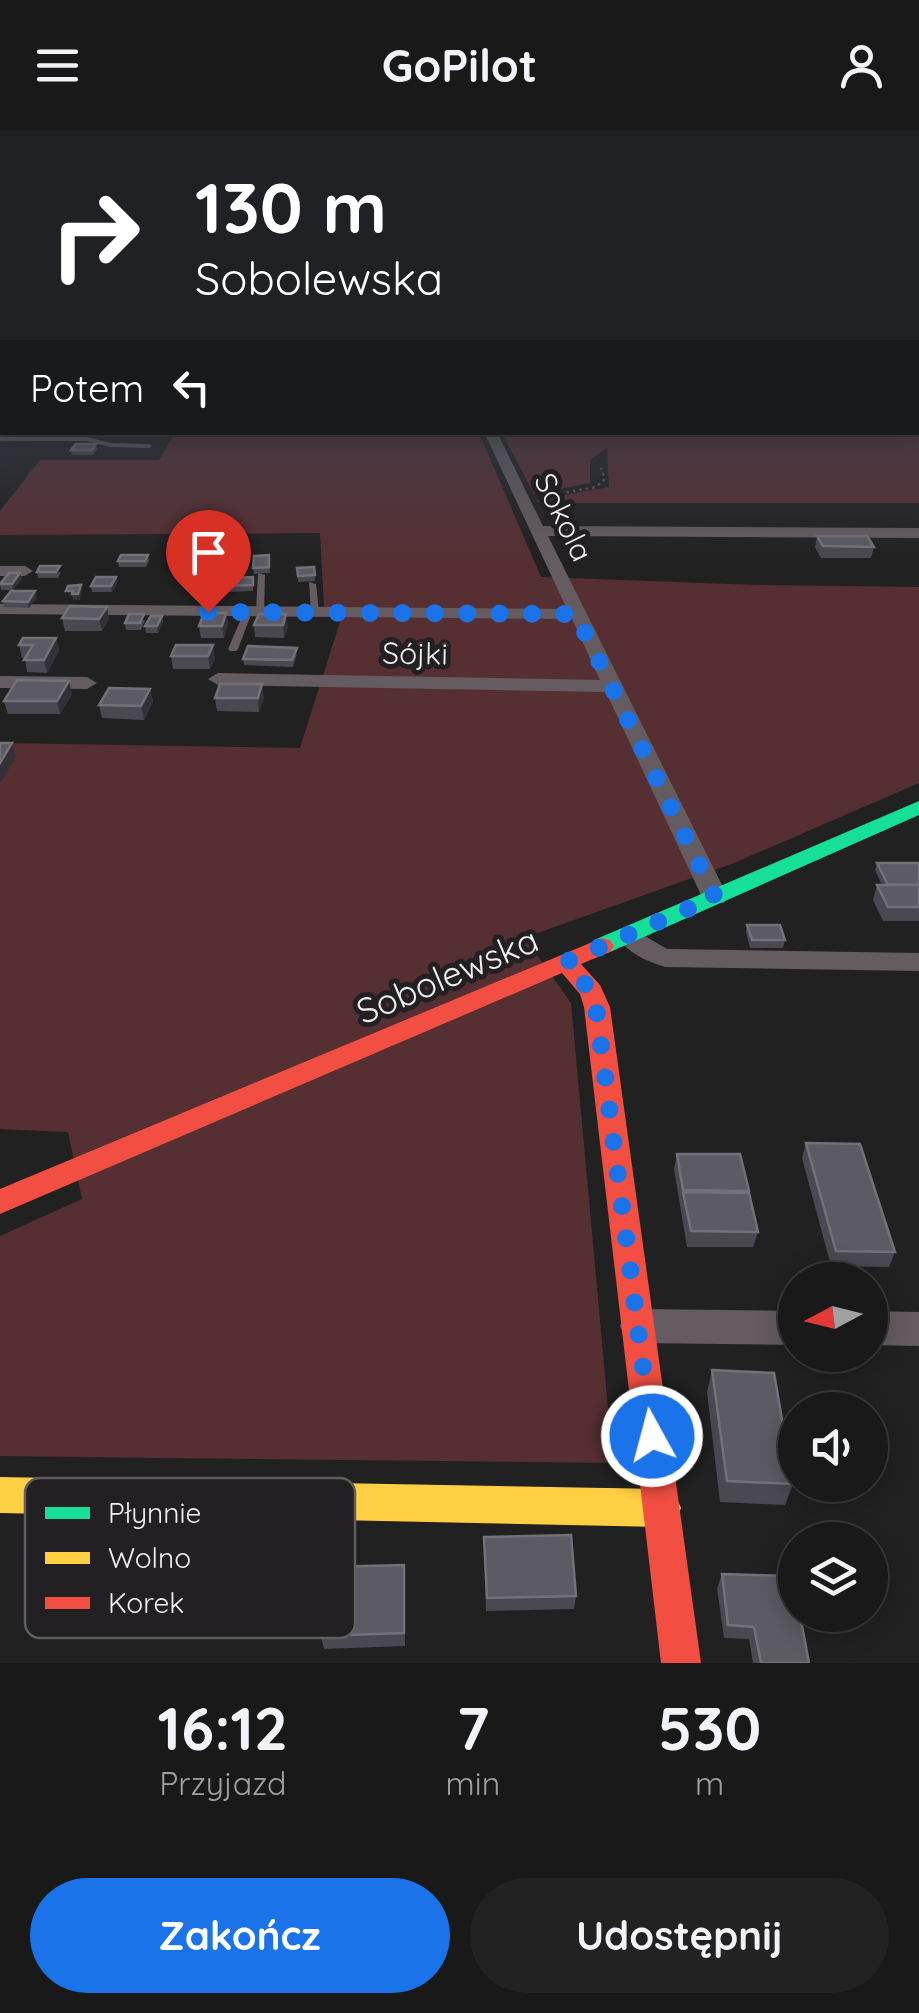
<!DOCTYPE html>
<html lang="pl">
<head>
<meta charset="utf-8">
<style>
	:root { --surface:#1a191a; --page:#232223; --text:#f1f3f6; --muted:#9fa0a2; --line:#383839; --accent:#1a73e8 }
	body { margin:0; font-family:Quicksand,sans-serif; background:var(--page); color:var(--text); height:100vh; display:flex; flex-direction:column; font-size:38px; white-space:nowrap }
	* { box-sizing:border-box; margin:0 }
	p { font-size:32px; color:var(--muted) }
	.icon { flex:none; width:55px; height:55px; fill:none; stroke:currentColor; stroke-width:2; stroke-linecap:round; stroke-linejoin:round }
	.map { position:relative; height:1533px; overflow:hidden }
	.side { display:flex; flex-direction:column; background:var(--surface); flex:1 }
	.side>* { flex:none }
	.banner { position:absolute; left:0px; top:0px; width:920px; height:305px; box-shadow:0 5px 25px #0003,0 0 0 2px var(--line); background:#202124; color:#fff; overflow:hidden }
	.needle { width:65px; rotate:263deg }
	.tools { position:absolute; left:778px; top:1132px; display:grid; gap:20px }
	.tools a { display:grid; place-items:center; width:110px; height:110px; border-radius:50%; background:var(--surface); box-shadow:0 5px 25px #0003,0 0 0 2px var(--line); font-size:50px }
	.pin { position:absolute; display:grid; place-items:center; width:85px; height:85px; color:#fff; margin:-102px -42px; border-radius:50% 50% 50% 0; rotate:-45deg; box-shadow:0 0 10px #0007 }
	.pin .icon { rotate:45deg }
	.me { position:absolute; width:110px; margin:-55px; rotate:353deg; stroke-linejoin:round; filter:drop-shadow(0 0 8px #0008) }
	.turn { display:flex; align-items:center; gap:35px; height:210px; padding:0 30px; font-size:45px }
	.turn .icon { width:130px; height:130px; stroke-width:2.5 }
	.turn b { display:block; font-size:70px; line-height:85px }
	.then { display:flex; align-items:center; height:95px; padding:0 30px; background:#0003; gap:20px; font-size:38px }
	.eta { display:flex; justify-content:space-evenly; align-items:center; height:170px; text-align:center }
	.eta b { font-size:60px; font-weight:800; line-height:70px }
	.action { display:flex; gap:20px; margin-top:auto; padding:20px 30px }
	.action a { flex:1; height:115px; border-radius:60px; background:var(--accent); color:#fff; font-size:40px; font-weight:800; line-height:115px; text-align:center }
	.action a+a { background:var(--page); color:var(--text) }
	header { display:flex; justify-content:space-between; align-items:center; height:130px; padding:0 30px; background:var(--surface); font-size:45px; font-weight:800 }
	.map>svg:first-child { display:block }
	.green { fill:#562f33 }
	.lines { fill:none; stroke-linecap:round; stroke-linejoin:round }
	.path { stroke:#5b5759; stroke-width:2.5; stroke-dasharray:2.5 4; stroke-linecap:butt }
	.lane { fill:#645c60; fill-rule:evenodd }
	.street { fill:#645c60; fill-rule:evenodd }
	.fast { fill:#16e098; fill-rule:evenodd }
	.slow { fill:#ffcf43; fill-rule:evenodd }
	.jam { fill:#f24e42; fill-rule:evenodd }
	.wall { fill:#4a4851 }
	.shaded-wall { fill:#333137 }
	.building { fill:#5c5a62; stroke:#737178; stroke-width:2.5 }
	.route { stroke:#1a73e8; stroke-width:18; stroke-dasharray:0 32.4 }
	.labels { text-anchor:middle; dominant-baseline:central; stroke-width:10; stroke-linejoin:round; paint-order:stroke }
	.far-street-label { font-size:30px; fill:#f0eef0; stroke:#222023 }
	.street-label { font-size:35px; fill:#f0eef0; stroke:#222023 }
	.key { fill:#222023; stroke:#605e60; stroke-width:2.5 }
	.key-label { font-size:28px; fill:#f0eef0 }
</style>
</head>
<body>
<header><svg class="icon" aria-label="menu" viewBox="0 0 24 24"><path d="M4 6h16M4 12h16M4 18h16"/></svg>GoPilot<svg class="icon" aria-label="person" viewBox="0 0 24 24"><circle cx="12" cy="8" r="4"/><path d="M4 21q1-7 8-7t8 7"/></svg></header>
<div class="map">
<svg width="919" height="1533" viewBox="0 0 919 1533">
	<rect width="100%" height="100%" fill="#222122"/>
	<g class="green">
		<polygon points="919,237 919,373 539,373 537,370 609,357 607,318 590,330 590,353 534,364 502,303 918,302"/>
		<polygon points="175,303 479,303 541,447 756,455 919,457 919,653 734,733 535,804 537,825 571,873 613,1333 0,1326 0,1106 82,1069 68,1002 0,999 0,613 300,618 344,479 324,477 320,403 0,405 0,381 40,330 159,330"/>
	</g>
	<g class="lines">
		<polyline class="path" points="541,367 596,357 605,349 601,338"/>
		<g class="lane">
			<polygon points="2,278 2,282 0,283 0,279"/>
			<polygon points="0,307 87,307 111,313 149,314 152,316 149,318 111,317 87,311 0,311"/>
			<polygon points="213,411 220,413 211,482 207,485 203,482"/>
			<polygon points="258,443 265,445 264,482 260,485 256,482"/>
			<polygon points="309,452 316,454 319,482 315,485 311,482"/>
			<polygon points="248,479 252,482 238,519 236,521 230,521 228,519 244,482"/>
		</g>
		<g class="street">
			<rect x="918" y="222" width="1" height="6"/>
			<polygon points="484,302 497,302 543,396 919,398 919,408 548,406 728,767 724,773 706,773 702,767 606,562 218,555 208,549 218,543 600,550 572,489 0,484 0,474 567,479"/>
			<polygon points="0,436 25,436 33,441 25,446 0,446"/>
			<polygon points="0,546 87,547 97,553 87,559 0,558"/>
			<path d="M628,796l39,23 252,4v18l-254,-4c-20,-6 -38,-15 -50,-32z"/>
			<polygon points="638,1179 795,1181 795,1215 638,1213 625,1208 620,1196 625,1184"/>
			<polygon points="870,1181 919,1182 919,1216 870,1215"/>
		</g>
		<polygon class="fast" points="919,671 919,685 610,822 602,824 590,816 594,810"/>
		<polygon class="slow" points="0,1347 662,1359 675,1365 681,1378 675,1391 662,1397 0,1383"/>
		<polygon class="jam" points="602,808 610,810 614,816 610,822 581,834 600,855 610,877 701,1533 661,1533 584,877 580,864 562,843 0,1084 0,1059"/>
	</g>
	<g class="wall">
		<polygon points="82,302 103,302 101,305 83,305"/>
		<polygon points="113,302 136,302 135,307 114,307"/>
		<polygon points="96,314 97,319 93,325 72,325 71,320"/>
		<polygon points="817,406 874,417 871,428 821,428 815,417"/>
		<polygon points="148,425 149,431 146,437 119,437 118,431"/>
		<polygon points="269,425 270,443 254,444 253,438"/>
		<polygon points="314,437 315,451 298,452 297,438"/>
		<polygon points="208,439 209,445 207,452 180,452 179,446"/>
		<polygon points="37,442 61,442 58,448 38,448"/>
		<polygon points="20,443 22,449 13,460 1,460 0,453"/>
		<polygon points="116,447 117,453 112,462 92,462 91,456"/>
		<polygon points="253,447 253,461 226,462 225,456"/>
		<polygon points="37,467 29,478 4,477 3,471"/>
		<polygon points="226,483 228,495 224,508 201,508 199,496"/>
		<polygon points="259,484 288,497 284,508 255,507 254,495"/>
		<polygon points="162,486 163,492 158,503 146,503 145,496"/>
		<polygon points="62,488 109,489 102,501 65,501"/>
		<polygon points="145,490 141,500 126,500 125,493"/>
		<polygon points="56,508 59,521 47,543 27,542 25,528 22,528 19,515"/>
		<polygon points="176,515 215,528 210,539 173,539 171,526"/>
		<polygon points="297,524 293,537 244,535 243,529"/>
		<polygon points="150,559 153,572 144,590 102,588 99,575"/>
		<polygon points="72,564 60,584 8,584 4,571"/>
		<polygon points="264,567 259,582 217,581 215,568"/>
		<polygon points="877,733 919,733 919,791 883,791 873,770 877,755 882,755 875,740"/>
		<polygon points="747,795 785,810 783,818 750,818 746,802"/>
		<polygon points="806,1013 895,1122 889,1137 831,1136 802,1028"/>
		<polygon points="677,1024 749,1061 758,1102 753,1117 687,1117 674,1039"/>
		<polygon points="712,1240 793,1354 785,1375 720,1372 707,1262"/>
		<polygon points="484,1407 576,1466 574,1479 486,1481"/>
		<polygon points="272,1425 291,1433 285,1495 178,1495 173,1482"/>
		<polygon points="404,1435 405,1516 324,1519 321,1506"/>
		<polygon points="722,1444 809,1533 753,1533 749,1509 724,1508 717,1458"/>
	</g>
	<g class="shaded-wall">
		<polygon points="20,443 22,449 13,460 12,454"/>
		<polygon points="116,447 117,453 112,462 111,456"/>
		<polygon points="81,455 82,461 80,470 73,470 72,464"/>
		<polygon points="35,461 37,467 29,478 28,472"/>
		<polygon points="107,477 109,489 102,501 99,489"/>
		<polygon points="226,483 228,495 224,508 222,496"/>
		<polygon points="286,484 288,497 284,508 283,495"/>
		<polygon points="162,486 163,492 158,503 157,496"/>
		<polygon points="56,508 59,521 47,543 44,530"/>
		<polygon points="213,515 215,528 210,539 208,526"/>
		<polygon points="69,551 72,564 60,584 57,571"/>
		<polygon points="262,554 264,567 259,582 258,568"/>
		<polygon points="150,559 153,572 144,590 141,576"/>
		<polygon points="12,613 16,627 0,653 0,633"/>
		<polygon points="288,1420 291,1433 285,1495 282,1482"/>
	</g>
	<g class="building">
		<polygon points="76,314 96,314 92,320 71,320"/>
		<polygon points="817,406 867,406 874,417 823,416"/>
		<polygon points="121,425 148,425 145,431 118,431"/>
		<polygon points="269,425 269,437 253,438 254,426"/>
		<polygon points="40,436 60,436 56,442 37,442"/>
		<polygon points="314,437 315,445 298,446 297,438"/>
		<polygon points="208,439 206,446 179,446 181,440"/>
		<polygon points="9,443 20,443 12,454 0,454"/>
		<polygon points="96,447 116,447 111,456 91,456"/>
		<polygon points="253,447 253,455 225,456 226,448"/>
		<polygon points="81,455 78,464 72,464 73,461 66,461 68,456"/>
		<polygon points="11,461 35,461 28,472 3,471"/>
		<polygon points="70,476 107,477 99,489 62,488"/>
		<polygon points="204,483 226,483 222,496 199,496"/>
		<polygon points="129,484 144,484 140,493 125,493"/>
		<polygon points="259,484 286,484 283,495 254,495"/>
		<polygon points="151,486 162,486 157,496 145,496"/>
		<polygon points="23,508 56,508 44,530 24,530 33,515 19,515"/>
		<polygon points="176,515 213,515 208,526 171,526"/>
		<polygon points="248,516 297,518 292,530 243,529"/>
		<polygon points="17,550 69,551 57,571 4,571"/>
		<polygon points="220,554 262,554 258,568 215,568"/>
		<polygon points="109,558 150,559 141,576 99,575"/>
		<polygon points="0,613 12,613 0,633"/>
		<polygon points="877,733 919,733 919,755 888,755"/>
		<polygon points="877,755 919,755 919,777 888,777"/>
		<polygon points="747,795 780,795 785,810 752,810"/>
		<polygon points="806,1013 860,1014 895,1122 836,1121"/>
		<polygon points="677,1024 740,1024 749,1061 683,1060"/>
		<polygon points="683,1062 749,1063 758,1102 691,1101"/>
		<polygon points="712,1240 774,1243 793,1354 727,1351"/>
		<polygon points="571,1405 576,1466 487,1468 484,1407"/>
		<polygon points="404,1435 404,1503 321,1506 324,1437"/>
		<polygon points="722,1444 793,1446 795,1456 795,1485 800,1485 809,1533 761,1533 754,1497 728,1495"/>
	</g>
	<linearGradient id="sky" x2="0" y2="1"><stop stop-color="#131213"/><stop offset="0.5" stop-color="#3e434f"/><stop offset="1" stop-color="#3e434f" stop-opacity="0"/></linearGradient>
	<rect width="919" height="426" fill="url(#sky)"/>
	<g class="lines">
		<polyline class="route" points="208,482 576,484 715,767 566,832 591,861 596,877 652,1306"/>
	</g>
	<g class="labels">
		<g class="far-street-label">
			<text transform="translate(564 387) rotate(64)">Sokola</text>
			<text transform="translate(415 523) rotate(1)">Sójki</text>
		</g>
		<g class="street-label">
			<text transform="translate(447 845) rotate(-23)">Sobolewska</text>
		</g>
	</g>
	<rect x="25" y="1348" width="330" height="160" rx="15" class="key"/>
	<rect x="45" y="1377" width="45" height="12" fill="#16e098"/>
	<rect x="45" y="1422" width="45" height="12" fill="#ffcf43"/>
	<rect x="45" y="1467" width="45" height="12" fill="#f24e42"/>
	<g class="key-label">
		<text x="108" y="1393">Płynnie</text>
		<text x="108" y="1438">Wolno</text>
		<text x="108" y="1483">Korek</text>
	</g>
</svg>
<div class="tools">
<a><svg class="needle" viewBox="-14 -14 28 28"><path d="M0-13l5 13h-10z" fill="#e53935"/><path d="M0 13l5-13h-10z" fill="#9fa0a2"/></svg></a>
<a><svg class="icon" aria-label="sound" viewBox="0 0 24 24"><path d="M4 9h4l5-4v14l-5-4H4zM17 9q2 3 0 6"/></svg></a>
<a><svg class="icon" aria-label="layers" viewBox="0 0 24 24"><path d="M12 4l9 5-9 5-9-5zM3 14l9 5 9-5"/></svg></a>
</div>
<div class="pin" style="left:208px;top:482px;background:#d93025"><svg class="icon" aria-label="arrive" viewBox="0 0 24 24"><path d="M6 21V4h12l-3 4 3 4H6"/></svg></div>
<svg class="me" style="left:652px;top:1306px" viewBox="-20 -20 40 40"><circle r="17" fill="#1a73e8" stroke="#fff" stroke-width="3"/><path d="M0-11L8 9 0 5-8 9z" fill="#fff"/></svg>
<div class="banner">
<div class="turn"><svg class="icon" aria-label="right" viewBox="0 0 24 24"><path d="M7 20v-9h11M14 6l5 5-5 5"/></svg><div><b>130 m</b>Sobolewska</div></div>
<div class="then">Potem<svg class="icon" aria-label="left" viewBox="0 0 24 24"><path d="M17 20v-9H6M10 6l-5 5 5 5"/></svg></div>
</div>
</div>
<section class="side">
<div class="eta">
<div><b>16:12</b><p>Przyjazd</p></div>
<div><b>7</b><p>min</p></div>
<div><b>530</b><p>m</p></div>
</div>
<div class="action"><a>Zakończ</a><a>Udostępnij</a></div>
</section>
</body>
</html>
